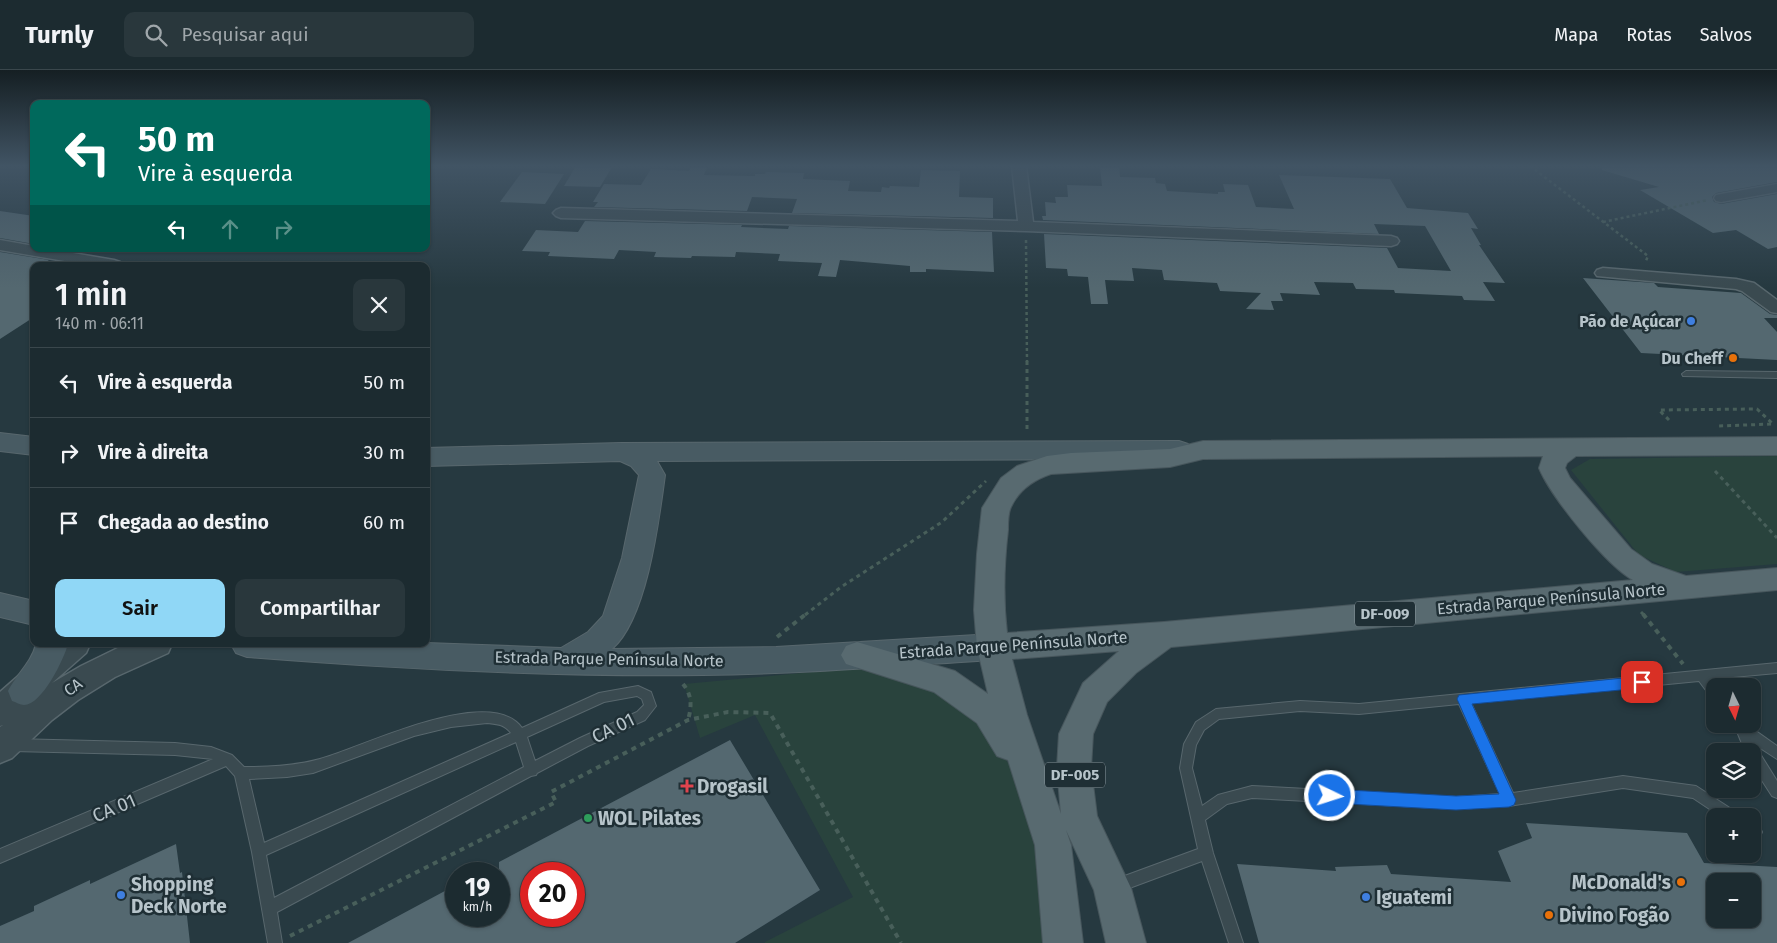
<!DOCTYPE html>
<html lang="pt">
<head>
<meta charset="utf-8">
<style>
	:root { --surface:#1c2b30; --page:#29373c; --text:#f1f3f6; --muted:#a0a7ab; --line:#3a474c; --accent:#90d7f6 }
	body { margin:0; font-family:"Fira Sans",sans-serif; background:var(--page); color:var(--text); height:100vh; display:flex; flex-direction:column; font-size:19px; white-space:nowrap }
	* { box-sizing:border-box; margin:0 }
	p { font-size:16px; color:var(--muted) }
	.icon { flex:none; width:28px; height:28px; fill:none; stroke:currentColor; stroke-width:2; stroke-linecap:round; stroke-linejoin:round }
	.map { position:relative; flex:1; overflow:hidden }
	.panel { position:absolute; left:30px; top:192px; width:400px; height:385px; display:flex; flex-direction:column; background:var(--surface); border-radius:10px; box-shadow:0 1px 4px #0004,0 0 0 1px var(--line) }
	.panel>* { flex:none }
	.guide { position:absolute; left:30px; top:30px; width:400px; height:152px; border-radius:10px; box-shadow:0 1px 4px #0004,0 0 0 1px var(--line); background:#00695c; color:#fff; overflow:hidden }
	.needle { width:32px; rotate:175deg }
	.tools { position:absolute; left:1706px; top:608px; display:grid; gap:10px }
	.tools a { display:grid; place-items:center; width:55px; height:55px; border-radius:10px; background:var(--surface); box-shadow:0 1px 4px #0004,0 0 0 1px var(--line); font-size:25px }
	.speed { position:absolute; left:445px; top:792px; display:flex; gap:10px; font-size:25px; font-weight:700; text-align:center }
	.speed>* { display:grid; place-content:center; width:65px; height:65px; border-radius:50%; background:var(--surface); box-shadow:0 1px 4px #0004,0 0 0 1px var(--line); line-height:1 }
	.speed small { font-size:12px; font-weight:400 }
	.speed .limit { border:8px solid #d22; background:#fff; color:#111 }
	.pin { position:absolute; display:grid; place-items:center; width:42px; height:42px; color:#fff; margin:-21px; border-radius:10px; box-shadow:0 2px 8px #0006 }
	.me { position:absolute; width:55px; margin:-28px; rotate:94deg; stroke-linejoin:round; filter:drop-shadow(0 0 4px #0008) }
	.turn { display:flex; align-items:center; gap:18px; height:105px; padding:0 25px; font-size:22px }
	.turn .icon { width:65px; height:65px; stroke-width:2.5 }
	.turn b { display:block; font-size:35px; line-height:42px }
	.lanes { display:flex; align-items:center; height:48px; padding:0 25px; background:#0003; justify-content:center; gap:25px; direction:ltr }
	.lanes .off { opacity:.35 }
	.round { display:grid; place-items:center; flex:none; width:52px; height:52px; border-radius:10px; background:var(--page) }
	.head { display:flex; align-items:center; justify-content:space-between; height:85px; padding:0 25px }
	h1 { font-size:30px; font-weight:600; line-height:38px }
	.action { display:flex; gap:10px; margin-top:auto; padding:10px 25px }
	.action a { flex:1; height:58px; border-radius:10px; background:var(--accent); color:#111; font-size:20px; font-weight:600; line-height:58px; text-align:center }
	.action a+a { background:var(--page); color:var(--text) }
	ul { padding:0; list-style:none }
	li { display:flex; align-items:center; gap:15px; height:70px; padding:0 25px; border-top:1px solid var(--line) }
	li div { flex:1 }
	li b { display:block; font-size:19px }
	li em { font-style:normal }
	header { display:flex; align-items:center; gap:30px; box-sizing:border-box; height:70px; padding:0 25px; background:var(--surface); border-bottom:1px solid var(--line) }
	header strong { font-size:24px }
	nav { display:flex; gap:28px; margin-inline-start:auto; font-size:18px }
	.search { width:350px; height:45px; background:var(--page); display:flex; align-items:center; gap:12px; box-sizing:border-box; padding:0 18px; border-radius:10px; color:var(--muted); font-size:19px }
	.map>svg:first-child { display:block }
	.green { fill:#29433d }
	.building { fill:#546870; fill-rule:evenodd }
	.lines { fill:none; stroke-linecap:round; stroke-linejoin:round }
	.service-casing { stroke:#58676d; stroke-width:2 }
	.minor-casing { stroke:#58676d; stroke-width:3 }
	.tertiary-casing { stroke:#58676d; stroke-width:3 }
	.secondary-casing { stroke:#58676d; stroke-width:2 }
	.primary-casing { stroke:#47565c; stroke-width:2 }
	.path-far2 { stroke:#485f5a; stroke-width:2.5; stroke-dasharray:3 3; stroke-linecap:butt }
	.path-far1 { stroke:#485f5a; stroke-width:3; stroke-dasharray:4 4; stroke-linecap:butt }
	.path { stroke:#485f5a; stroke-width:4; stroke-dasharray:5 5; stroke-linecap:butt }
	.service { fill:#3a4a50; fill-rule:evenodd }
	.minor { fill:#3a4a50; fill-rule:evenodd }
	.tertiary { fill:#3a4a50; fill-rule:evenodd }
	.secondary { fill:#485b63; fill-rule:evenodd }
	.primary { fill:#586a70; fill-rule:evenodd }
	.route { fill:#1a73e8; stroke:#114b97 }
	.shop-dot { fill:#3f7fe0; stroke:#1f2f35; stroke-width:2 }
	.food-dot { fill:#e8710a; stroke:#1f2f35; stroke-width:2 }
	.health-dot { fill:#e0444e; stroke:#1f2f35; stroke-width:2 }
	.leisure-dot { fill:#2e9e5b; stroke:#1f2f35; stroke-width:2 }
	.labels { text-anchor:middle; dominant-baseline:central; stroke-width:5; stroke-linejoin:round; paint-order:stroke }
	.shield { fill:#1f2f35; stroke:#89979d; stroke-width:1 }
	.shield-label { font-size:15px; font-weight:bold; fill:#b7c4ca }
	.poi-label { font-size:16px; font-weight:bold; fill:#b7c4ca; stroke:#1f2f35; text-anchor:end }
	.street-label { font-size:16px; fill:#b7c4ca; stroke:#1f2f35 }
	.near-street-label { font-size:19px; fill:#b7c4ca; stroke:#1f2f35 }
	.near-poi-label { font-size:19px; font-weight:bold; fill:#b7c4ca; stroke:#1f2f35; text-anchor:start }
</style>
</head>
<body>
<header>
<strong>Turnly</strong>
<div class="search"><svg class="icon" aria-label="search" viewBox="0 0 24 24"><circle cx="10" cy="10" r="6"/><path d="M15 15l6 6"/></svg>Pesquisar aqui</div>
<nav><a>Mapa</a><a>Rotas</a><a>Salvos</a></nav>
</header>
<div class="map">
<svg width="1777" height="873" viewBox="0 0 1777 873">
	<rect width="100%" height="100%" fill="#263940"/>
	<g class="green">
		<polygon points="1777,386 1777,494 1676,502 1639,485 1571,400 1590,389"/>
		<polygon points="855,598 923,615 980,646 1020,713 1043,800 1045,873 765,873 765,872 853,827 755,645 700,668 684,614"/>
	</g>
	<g class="building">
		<polygon points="576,96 583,96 612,97 600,117 564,116"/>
		<polygon points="1602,96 1777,96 1777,112 1716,123 1712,127 1714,132 1721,134 1777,124 1777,177 1768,179 1736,160 1713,163 1640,120 1659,117 1602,100"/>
		<polygon points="691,97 707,97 704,105 755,106 755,104 765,104 766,102 804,103 803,109 850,111 848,121 881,122 882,117 889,118 890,116 919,117 921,100 960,101 959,127 993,128 993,148 792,143 797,129 752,127 747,141 594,137 598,132 593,132 604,114 641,115 651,99 689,101"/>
		<polygon points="1100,97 1119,97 1120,107 1155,108 1156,113 1165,114 1167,121 1218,124 1218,122 1225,122 1223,114 1248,115 1256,137 1294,139 1279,105 1390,109 1407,138 1468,143 1478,159 1471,158 1481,175 1479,175 1505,213 1483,212 1495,231 1464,230 1462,226 1395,223 1394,220 1356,219 1353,213 1314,212 1320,225 1280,223 1283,231 1271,231 1274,240 1246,239 1261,223 1220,221 1217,213 1164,210 1162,200 1132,198 1134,211 1105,210 1108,234 1091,234 1088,207 1068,206 1067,199 1046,198 1044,164 1387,178 1398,198 1451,201 1425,156 1374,154 1379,164 1043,150 1042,146 1046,146 1045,132 1056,133 1055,127 1068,127 1067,115 1102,116"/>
		<polygon points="522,102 564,104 545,134 500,132"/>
		<polygon points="0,141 34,146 34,174 0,168"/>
		<polygon points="585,151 742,155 741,157 788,159 789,156 992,162 994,202 926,199 926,202 910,202 910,196 840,190 836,207 818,206 822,193 778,191 780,184 736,182 735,187 692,186 691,188 654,187 656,182 619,180 614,189 548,186 550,182 522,181 536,160 578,162"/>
		<polygon points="0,182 49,190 40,196 34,196 34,247 0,269"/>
		<polygon points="1583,208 1654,213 1658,217 1741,223 1770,244 1777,245 1777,248 1764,248 1777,262 1777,290 1641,283"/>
		<path d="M730,670l90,150 -85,53h-387l108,-58v31h43v-54zM531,804h43v42h-43z"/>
		<path d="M1526,753l161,10 17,30 73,4v76h-518l-22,-79 99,7 -1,-4 52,-2 4,9 120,8 -13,-31 34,-13zM1715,811h37v38h-37z"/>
		<polygon points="176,774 180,803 182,802 190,873 0,873 0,856 34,841 34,836 90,810 90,814"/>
	</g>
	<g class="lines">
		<defs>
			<g id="service">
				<polygon points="1686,301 1777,302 1777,308 1683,306 1682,304"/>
				<path d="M1777,593v10l-66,6 6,7h-2v12l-4,-1 -12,-16 -228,22 42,90 110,-17 73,10 40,26 1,4h-17l-27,-18 -70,-10 -114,18 -53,3 -204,-11 -25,6 -22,16 8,33 30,90h-14l-27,-82 -86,32 -5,-2 -2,-5 2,-5 87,-32 -18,-81 4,-24 12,-22 20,-13 84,-8 59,3zM1459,634l41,90 -44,3 -204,-11 -34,9 -16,11 -10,-38 4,-23 8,-15 15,-11 81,-8 59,3z"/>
				<path d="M638,616l13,6 5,14 -11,14 -57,26 -51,27 -1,2 -5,1 -254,136 5,31h-14l-16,-91 -17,-76 -9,-10 -226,97v-14l213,-90 -38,-4 -162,-4 -4,-2 -2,-4 2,-4 4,-2 162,4 36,4 21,8 12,12c25,0 51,-1 76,-8 41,-11 170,-76 202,-31l77,-35zM637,626l5,3 2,6 -7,7 -57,26 -45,23 -8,-24 77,-35zM487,653c10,1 17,1 24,10l-247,110 -15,-64 38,-2 26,-4 101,-37 37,-9zM516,672l8,25 -250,131 -8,-43z"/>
				<polygon points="1738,654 1746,654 1777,676 1777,689 1754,674 1777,711 1777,728 1772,726 1752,695 1752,681 1745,681 1736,659"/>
				<polygon points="1752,755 1760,758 1762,762 1760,766 1755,768 1752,767"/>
			</g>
			<g id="minor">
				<polygon points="1012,96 1026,96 1033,152 1391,166 1397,168 1399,171 1397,174 1391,176 1026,161 561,148 556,146 553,143 556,140 561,138 1018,151"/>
				<polygon points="1777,114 1777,122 1721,132 1716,131 1714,128 1716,125 1721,124"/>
				<polygon points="0,170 34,176 34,179 49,179 114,190 120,192 122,195 94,196 0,180"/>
				<polygon points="1603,198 1736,209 1754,213 1777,230 1777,243 1771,242 1742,221 1736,219 1597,206 1595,203 1597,200"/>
			</g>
			<polygon id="tertiary" points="55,574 90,574 86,583 52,613 81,596 126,574 172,574 168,583 115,607 78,630 52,650 12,688 0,693 0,657 3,655 0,656 0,622"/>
			<g id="secondary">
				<polygon points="0,363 34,367 34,385 0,381"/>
				<path d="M1179,371l9,3 4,6 -4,6 -9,3 -522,2 8,14c-6,45 -18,144 -53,174l164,-2 217,-13 11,4 5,9 -5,9 -11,4c-97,6 -193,14 -290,15 -152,2 -304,-6 -456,-18l-11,-4 -5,-9 195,-1 135,5 27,-16 15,-16 19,-58 17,-83 -8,-9 -11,-5 -194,5v-18l195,-5z"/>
				<polygon points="0,523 34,531 34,555 0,547"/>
				<path d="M36,574h32c-4,15 -26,61 -44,61 -4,0 -8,-3 -12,-4l-4,-10c8,-16 24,-29 28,-47z"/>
			</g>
			<path id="primary" d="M1777,367v18l-201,1 -9,7 -2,5 5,10 61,71 21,15 34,12 91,-8v22l-606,57 -35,26 -29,29 -14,32 -2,34 6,48 34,72 15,55h-40l-12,-53 -28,-60 5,15 12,98h-40l-8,-98 -27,-85 -11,-4 -20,-33 -43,-31 -88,-28 -5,-9 5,-9 11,-4 98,29 33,23 -11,-47 -3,-37 3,-56 5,-46 19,-30 16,-12 30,-10 24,-3 99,-4 33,-8zM1543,386l-4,12c12,29 67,97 94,112l-469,42 -157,11c-4,-34 -3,-69 1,-103 0,-7 0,-17 3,-23 8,-17 22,-27 40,-33l119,-7 33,-8zM1119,581l-36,32 -24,51 -2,34 4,46 -34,-99 -15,-56z"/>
		</defs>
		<use href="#service" class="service-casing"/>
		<use href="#minor" class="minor-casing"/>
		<use href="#tertiary" class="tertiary-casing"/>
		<use href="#secondary" class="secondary-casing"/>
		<use href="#primary" class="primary-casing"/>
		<g class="path-far2">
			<polyline points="1530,96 1648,186 1645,193"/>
			<polyline points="1603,152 1708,130"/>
			<polyline points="1026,170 1027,292"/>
		</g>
		<g class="path-far1">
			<polyline points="1027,291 1027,363"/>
			<polyline points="1669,350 1659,340 1757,339 1773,354 1719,356"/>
			<polyline points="1715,401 1777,468"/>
			<polyline points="1641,542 1644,545"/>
			<polyline points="805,545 841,517 942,452 986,411"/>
		</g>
		<g class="path">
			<polyline points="1643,544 1683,594"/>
			<polyline points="777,567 806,544"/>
			<path d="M683,614c9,11 9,22 5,36"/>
			<polyline points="290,866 556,732 551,722 688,650 728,642 770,643 901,873"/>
		</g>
		<use href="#service" class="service"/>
		<use href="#minor" class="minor"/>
		<use href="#tertiary" class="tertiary"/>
		<use href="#secondary" class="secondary"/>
		<use href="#primary" class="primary"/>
	</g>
	<linearGradient id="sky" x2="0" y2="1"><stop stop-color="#151f23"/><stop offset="0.44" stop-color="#415464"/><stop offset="1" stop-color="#415464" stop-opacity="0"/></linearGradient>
	<rect width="1777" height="218" fill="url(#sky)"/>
	<polygon class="route" points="1642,606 1647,608 1649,612 1647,616 1642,618 1472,634 1516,730 1514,735 1509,737 1456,740 1330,733 1325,731 1322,726 1325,721 1330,719 1456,726 1499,724 1457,629 1459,625"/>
	<g class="shop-dot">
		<circle cx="1691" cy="251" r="5"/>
		<circle cx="121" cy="825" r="5"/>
		<circle cx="1366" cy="827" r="5"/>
	</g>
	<g class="food-dot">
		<circle cx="1733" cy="288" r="5"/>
		<circle cx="1681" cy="812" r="5"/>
		<circle cx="1549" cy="845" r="5"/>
	</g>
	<path class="health-dot" d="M684.5 708.5h5v5h5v5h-5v5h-5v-5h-5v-5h5z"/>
	<circle class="leisure-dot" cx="588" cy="748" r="5"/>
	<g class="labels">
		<g class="shield">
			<rect x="1355" y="531.5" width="60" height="25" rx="4"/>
			<rect x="1045" y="692.5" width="60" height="25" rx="4"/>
		</g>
		<g class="shield-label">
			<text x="1385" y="544">DF-009</text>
			<text x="1075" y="705">DF-005</text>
		</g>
		<g class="poi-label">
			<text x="1681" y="251">Pão de Açúcar</text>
			<text x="1723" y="288">Du Cheff</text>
		</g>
		<g class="street-label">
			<text transform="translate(1551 529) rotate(-5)">Estrada Parque Península Norte</text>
			<text transform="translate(1013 575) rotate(-4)">Estrada Parque Península Norte</text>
			<text transform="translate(609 589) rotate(1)">Estrada Parque Península Norte</text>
			<text transform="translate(73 617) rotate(-35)">CA</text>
		</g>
		<g class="near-street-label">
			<text transform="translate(613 658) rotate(-26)">CA 01</text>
			<text transform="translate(114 738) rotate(-23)">CA 01</text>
		</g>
		<g class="near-poi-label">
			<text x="697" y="716">Drogasil</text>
			<text x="598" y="748">WOL Pilates</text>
			<text x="1671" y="812" text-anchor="end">McDonald's</text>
			<text x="131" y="814">Shopping<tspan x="131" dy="22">Deck Norte</tspan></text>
			<text x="1376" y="827">Iguatemi</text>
			<text x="1559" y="845">Divino Fogão</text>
		</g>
	</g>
</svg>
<div class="tools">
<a><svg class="needle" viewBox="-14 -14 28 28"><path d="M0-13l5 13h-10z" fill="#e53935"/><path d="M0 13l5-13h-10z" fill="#a0a7ab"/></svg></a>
<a><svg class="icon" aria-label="layers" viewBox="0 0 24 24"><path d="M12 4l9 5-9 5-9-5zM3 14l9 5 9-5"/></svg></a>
<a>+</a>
<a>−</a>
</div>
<div class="speed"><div>19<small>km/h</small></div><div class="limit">20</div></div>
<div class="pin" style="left:1642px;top:612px;background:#d93025"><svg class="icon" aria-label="arrive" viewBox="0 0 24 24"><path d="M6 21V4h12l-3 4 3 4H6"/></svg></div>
<svg class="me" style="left:1330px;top:726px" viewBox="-20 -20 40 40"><circle r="17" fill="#1a73e8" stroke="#fff" stroke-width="3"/><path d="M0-11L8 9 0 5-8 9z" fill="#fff"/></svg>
<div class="guide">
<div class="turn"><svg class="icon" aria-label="left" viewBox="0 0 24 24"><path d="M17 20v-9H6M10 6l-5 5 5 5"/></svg><div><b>50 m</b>Vire à esquerda</div></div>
<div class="lanes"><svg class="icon" aria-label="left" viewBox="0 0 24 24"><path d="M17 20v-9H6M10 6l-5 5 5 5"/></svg><svg class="icon off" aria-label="ahead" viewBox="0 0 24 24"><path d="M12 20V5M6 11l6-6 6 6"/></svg><svg class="icon off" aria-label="right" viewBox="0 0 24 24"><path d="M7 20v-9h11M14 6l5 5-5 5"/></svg></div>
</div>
<section class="panel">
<div class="head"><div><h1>1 min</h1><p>140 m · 06:11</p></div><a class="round"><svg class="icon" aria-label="close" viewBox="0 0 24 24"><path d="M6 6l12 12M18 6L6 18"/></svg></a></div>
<ul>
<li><svg class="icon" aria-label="left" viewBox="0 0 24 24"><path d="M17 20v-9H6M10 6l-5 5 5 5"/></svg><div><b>Vire à esquerda</b></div><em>50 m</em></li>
<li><svg class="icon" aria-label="right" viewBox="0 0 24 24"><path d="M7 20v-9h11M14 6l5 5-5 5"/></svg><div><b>Vire à direita</b></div><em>30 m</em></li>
<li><svg class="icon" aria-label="arrive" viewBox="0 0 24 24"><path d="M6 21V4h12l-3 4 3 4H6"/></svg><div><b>Chegada ao destino</b></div><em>60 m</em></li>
</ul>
<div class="action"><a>Sair</a><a>Compartilhar</a></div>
</section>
</div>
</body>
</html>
